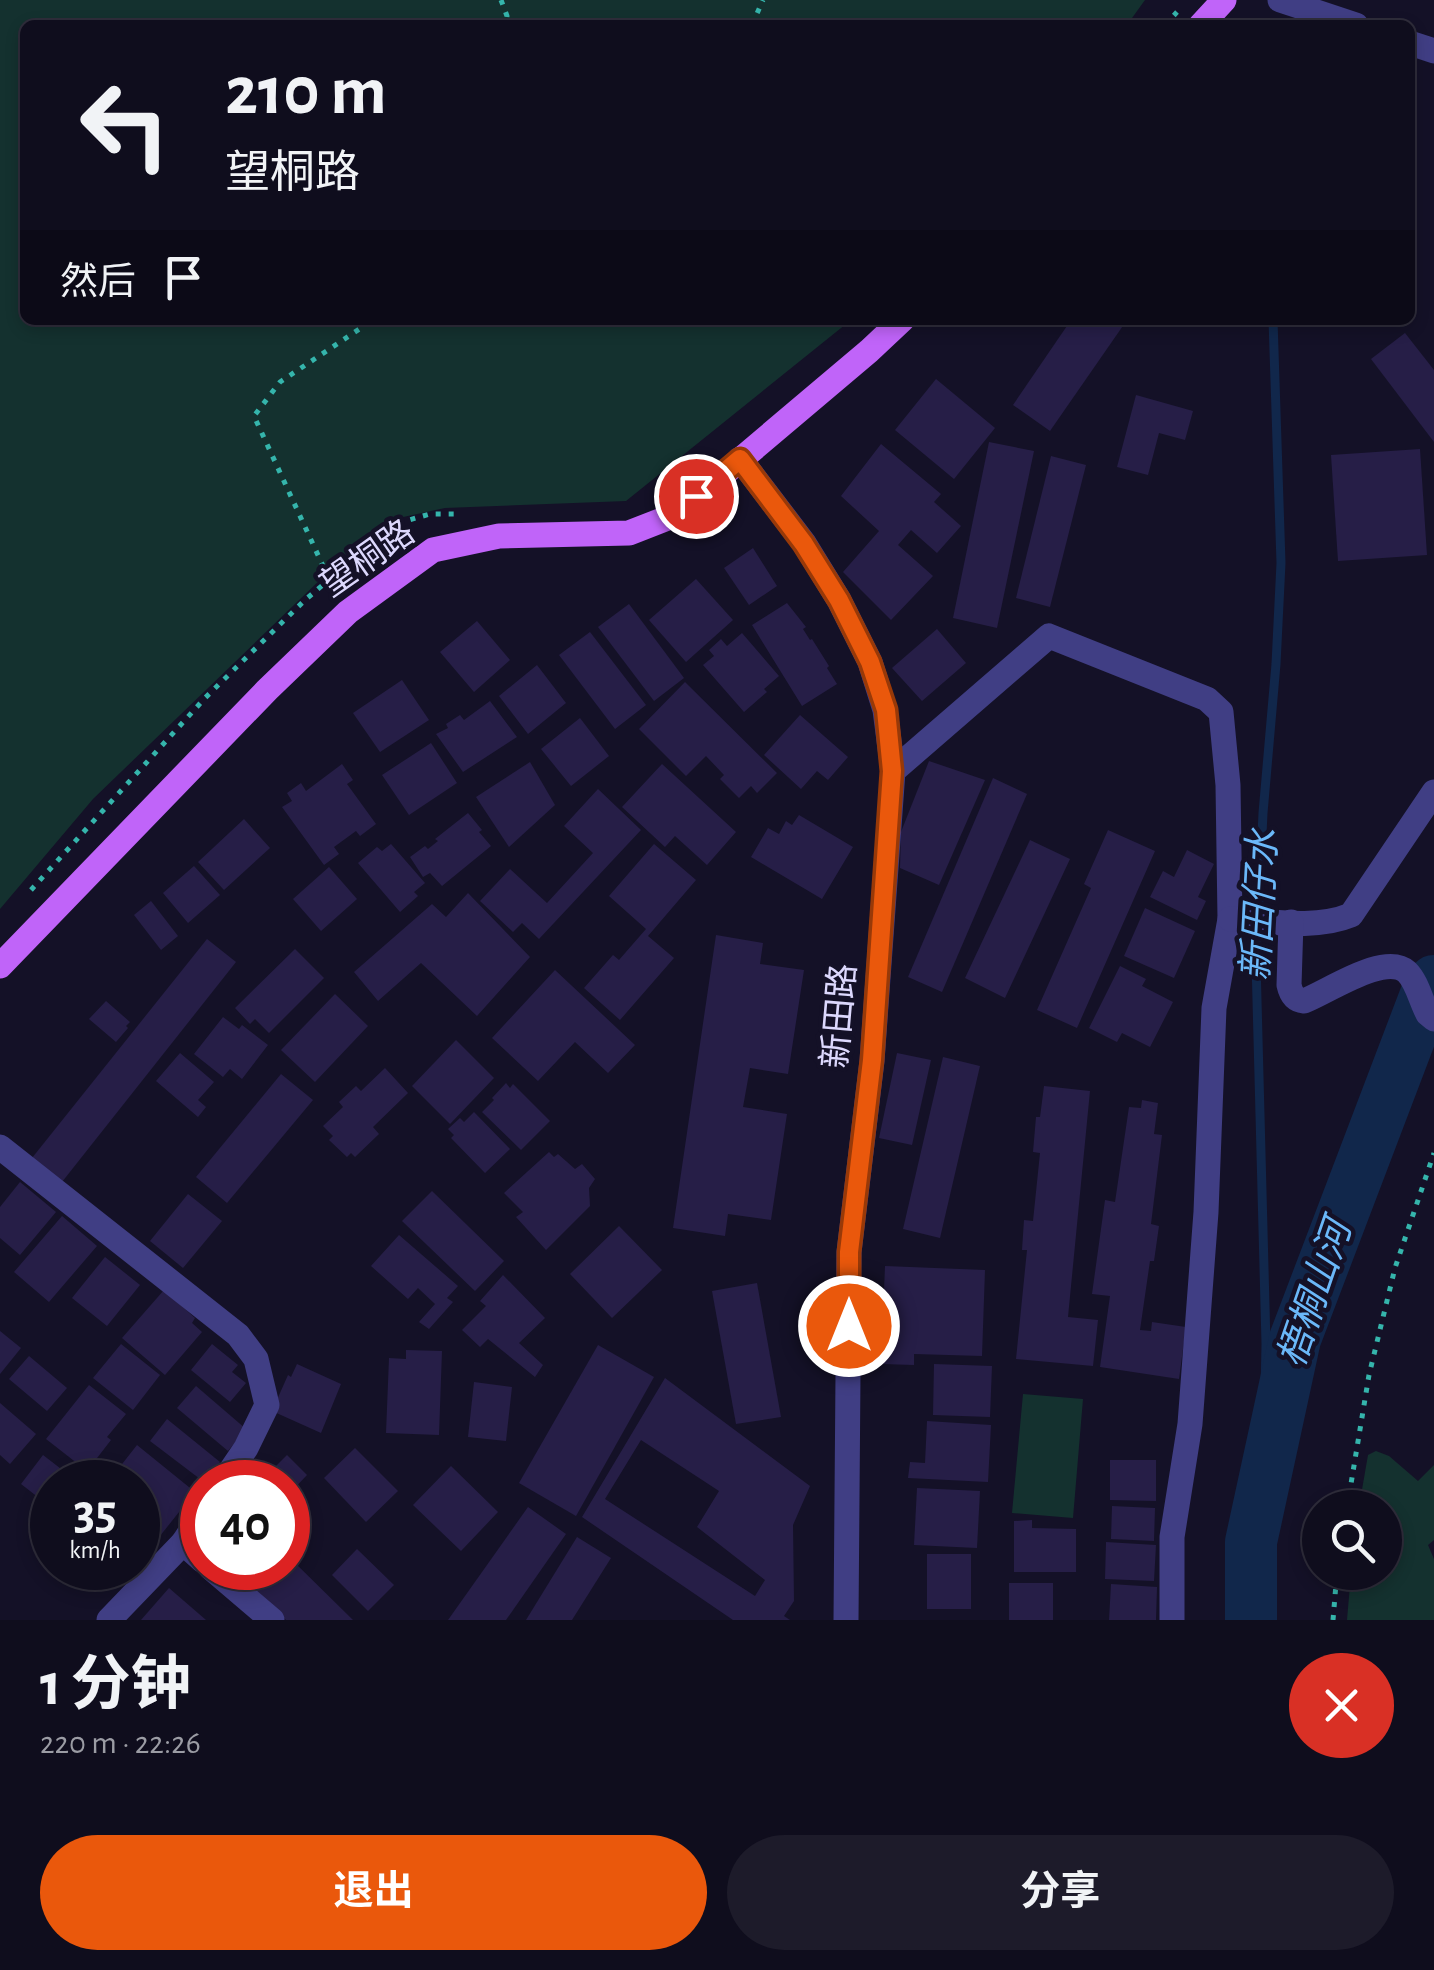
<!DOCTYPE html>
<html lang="zh">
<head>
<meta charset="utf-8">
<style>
	:root { --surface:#0f0d1d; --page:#1d1b2a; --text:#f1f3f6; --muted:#9b9ca4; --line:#2f2d3b; --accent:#ea580c }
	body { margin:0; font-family:"Alegreya Sans","Noto Sans SC",sans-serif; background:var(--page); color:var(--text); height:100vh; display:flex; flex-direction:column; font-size:38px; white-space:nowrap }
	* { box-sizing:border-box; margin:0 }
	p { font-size:32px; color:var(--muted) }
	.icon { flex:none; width:55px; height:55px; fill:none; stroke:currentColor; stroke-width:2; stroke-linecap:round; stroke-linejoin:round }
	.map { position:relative; height:1620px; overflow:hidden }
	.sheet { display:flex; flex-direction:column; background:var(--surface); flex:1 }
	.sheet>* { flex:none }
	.hud { position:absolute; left:20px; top:20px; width:1395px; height:305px; border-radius:15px; box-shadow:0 5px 15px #0003,0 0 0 2px var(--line); background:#0f0d1d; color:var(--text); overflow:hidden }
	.buttons { position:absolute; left:1302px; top:1490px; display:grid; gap:20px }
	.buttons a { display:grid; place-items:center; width:100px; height:100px; border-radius:50%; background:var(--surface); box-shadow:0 5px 15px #0003,0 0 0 2px var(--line); font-size:50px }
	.speed { position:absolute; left:30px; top:1460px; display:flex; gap:20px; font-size:50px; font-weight:700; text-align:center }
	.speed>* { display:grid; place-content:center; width:130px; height:130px; border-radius:50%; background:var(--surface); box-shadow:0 5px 15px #0003,0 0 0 2px var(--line); line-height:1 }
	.speed small { font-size:25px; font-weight:400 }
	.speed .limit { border:15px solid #d22; background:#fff; color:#111 }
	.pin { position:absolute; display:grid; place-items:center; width:85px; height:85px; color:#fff; margin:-42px; border:5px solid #fff; border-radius:50%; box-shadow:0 2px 10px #0007 }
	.me { position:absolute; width:110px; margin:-55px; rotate:0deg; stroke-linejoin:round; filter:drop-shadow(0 0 8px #0008) }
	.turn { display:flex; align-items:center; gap:35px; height:210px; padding:0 40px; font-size:45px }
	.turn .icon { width:130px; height:130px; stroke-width:2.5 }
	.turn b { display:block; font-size:70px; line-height:85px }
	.then { display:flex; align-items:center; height:95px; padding:0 40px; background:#0003; gap:20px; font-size:38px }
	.round { display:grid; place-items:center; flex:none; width:105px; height:105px; border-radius:52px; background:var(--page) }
	.overview { display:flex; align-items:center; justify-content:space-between; height:170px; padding:0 40px }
	h1 { font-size:60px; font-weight:700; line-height:75px }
	.primary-button { display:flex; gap:20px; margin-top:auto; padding:20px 40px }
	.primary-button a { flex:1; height:115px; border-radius:60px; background:var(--accent); color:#fff; font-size:40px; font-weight:700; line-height:115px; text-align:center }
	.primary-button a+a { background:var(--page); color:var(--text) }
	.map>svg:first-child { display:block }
	.green { fill:#14312f }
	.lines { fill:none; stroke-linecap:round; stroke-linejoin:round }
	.stream { stroke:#11274b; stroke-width:9 }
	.river { stroke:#11274b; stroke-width:52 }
	.building { fill:#261e47; fill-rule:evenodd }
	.path { stroke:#35b5ac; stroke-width:5; stroke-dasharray:5 8; stroke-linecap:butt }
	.minor { stroke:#403e84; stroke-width:25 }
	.major { stroke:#c064f9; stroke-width:25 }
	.route-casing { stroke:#983908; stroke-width:25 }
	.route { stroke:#ea580c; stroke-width:18 }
	.labels { text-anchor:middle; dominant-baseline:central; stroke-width:9; stroke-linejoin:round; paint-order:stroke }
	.street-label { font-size:35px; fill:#dcd8fd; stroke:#141127 }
	.water-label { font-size:38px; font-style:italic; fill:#6bb8f9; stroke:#141127 }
</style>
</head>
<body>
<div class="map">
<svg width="1434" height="1620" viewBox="0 0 1434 1620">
	<rect width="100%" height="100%" fill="#141127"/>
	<g class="green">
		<polygon points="0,0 1145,0 1127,25 25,25 25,320 851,320 626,501 445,508 394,519 323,577 93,799 0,909"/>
		<polygon points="1023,1394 1083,1399 1073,1518 1012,1513"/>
		<polygon points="1376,1451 1389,1456 1418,1481 1434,1465 1434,1540 1428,1545 1434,1559 1434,1620 1347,1620 1351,1573 1385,1572 1385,1508 1359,1507 1368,1455"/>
	</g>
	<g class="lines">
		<polyline class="stream" points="1263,1490 1266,1344 1256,962 1263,813 1276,664 1281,563 1273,320"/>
		<polyline class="river" points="1251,1620 1251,1542 1295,1339 1427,992 1434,981"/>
	</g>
	<g class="building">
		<polygon points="1071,320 1127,320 1050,431 1013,405"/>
		<polygon points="1405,333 1434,370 1434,442 1371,359"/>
		<polygon points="936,379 995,428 954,479 895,430"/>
		<polygon points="1136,395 1193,411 1185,440 1159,433 1148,475 1117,467"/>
		<polygon points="989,442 1034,451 997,628 953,618"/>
		<polygon points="881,444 941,494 934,502 961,526 937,553 911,530 898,545 933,576 891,620 843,572 879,531 841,496"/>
		<polygon points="1420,449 1427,555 1338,561 1331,455"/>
		<polygon points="1051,456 1086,465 1050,607 1016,598"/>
		<polygon points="753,548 777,586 749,605 724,568"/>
		<polygon points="696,579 733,620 686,662 649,620"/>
		<polygon points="787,603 806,627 803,629 810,640 812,639 829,666 827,668 837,684 802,706 752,625"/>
		<polygon points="629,604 684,678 654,701 598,627"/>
		<polygon points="477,621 510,660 474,692 440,652"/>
		<polygon points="937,629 966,663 922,701 892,668"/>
		<polygon points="590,632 646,705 615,729 559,655"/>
		<polygon points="742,633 779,676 764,689 767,692 744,712 703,665 714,656 709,650 721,639 727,646"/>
		<polygon points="537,665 566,703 528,734 499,696"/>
		<polygon points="402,680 429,720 380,752 353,713"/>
		<polygon points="685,682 777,773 757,793 751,786 739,798 720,779 724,775 706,756 686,776 639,729"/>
		<polygon points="490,701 517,737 463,772 436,734 448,728 446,724 460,715 464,720"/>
		<polygon points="800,715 848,757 828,780 817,771 801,789 764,755"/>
		<polygon points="580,718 609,756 571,786 541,749"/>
		<polygon points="431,743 457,783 409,815 382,775"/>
		<polygon points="929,761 985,780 939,885 900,868 901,832"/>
		<polygon points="530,762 555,805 509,847 476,797"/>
		<polygon points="342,764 353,780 347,784 376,824 360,836 356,831 334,847 339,854 324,865 282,807 292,801 287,793 301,783 306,791"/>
		<polygon points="662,764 736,832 707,865 675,836 665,847 622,807"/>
		<polygon points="993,778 1027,794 942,992 908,977"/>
		<polygon points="598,789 641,830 539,939 522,923 513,932 480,901 510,869 547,903 593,853 564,826"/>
		<polygon points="468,813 482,830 479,832 491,846 442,886 430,873 423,877 410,857 425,846 428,849 438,841 435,839"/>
		<polygon points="799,815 853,847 822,899 751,857 768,828 779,834 786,821 792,825"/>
		<polygon points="244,819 270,848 224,890 198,862"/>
		<polygon points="1108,830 1155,851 1077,1028 1037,1010 1091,888 1084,884"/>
		<polygon points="1030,840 1070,859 1005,998 965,978"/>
		<polygon points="391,844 425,883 414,892 418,896 400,912 358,863 377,847 382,851"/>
		<polygon points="654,844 696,880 648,936 674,958 620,1020 584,988 613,955 619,960 646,929 609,896"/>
		<polygon points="1187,850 1214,864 1198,897 1206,901 1197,920 1150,897 1163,871 1174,877"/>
		<polygon points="194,866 220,895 188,923 163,893"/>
		<polygon points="329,867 357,899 321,931 293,899"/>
		<polygon points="468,893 530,957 477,1016 421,963 378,1001 354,972 432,904 446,917"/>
		<polygon points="151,901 178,936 161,950 134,915"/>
		<polygon points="1145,908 1195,931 1174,978 1124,956"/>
		<polygon points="716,935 763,943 760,964 804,970 788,1074 750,1068 743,1107 787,1114 771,1220 728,1214 725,1236 673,1228"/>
		<polygon points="207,939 236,962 62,1182 32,1158"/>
		<polygon points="295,949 324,978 269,1033 255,1019 250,1024 235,1008"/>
		<polygon points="1120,966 1146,979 1142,986 1173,1002 1150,1047 1122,1033 1117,1042 1089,1028"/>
		<polygon points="555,970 635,1045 608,1073 575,1042 538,1081 492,1038"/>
		<polygon points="335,994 368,1026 315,1082 281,1050"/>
		<polygon points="106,1001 130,1022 126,1026 128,1028 116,1042 89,1019"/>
		<polygon points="223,1017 239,1029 242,1025 268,1045 242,1079 230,1069 223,1077 194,1054"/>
		<polygon points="456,1040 494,1078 450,1124 412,1086"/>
		<polygon points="180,1053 214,1082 198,1100 206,1107 198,1117 156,1081"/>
		<polygon points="897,1053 931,1060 912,1145 879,1138"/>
		<polygon points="943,1057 980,1066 940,1238 903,1229"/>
		<polygon points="385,1068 408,1093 373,1127 379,1134 355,1157 351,1153 347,1157 329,1140 333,1136 323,1126 343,1107 339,1102 356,1086 361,1091"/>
		<polygon points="281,1074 313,1100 227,1203 196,1177"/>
		<polygon points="506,1083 510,1088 513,1084 550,1121 521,1150 482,1112 494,1100 492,1098"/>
		<polygon points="1044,1086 1090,1091 1068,1317 1098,1320 1093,1366 1016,1359 1027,1250 1022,1250 1024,1220 1033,1221 1040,1153 1033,1152 1036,1117 1040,1117"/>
		<polygon points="1142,1100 1158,1103 1154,1134 1162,1135 1151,1224 1159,1226 1154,1261 1150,1261 1140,1330 1151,1331 1152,1322 1186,1327 1179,1379 1100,1367 1110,1296 1092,1294 1105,1200 1115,1202 1129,1107 1141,1108"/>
		<polygon points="474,1112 510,1149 485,1173 451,1138 454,1135 448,1129 460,1118 464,1122"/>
		<polygon points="549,1152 554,1157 558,1154 575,1169 582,1164 595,1179 589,1188 590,1206 546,1250 516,1217 523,1212 504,1193"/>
		<polygon points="20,1182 56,1212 20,1255 0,1238 0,1207"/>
		<polygon points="432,1191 504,1261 475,1291 402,1221"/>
		<polygon points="188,1194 222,1221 183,1268 150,1241"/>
		<polygon points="62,1216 97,1246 49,1302 14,1272"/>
		<polygon points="619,1226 662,1270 612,1318 570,1274"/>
		<polygon points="399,1235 458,1286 447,1298 453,1302 429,1329 419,1322 435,1304 418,1288 408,1299 371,1266"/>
		<polygon points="105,1257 140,1285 107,1326 72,1298"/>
		<polygon points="885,1266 985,1270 982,1356 914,1354 914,1365 881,1364"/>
		<polygon points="503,1275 545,1318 519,1343 543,1365 535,1377 488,1339 480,1347 462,1330 486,1306 480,1301"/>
		<polygon points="757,1283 781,1417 736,1424 712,1291"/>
		<polygon points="164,1290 195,1318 192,1323 202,1332 165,1375 122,1338"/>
		<polygon points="0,1331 21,1348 0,1374"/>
		<polygon points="121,1344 160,1375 133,1410 93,1378"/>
		<polygon points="212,1344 238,1365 232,1372 246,1383 230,1402 191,1370"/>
		<polygon points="598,1345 654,1377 576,1516 519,1483"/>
		<polygon points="406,1350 442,1351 439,1435 386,1433 389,1358 406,1359"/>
		<polygon points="29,1356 67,1388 47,1411 9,1379"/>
		<polygon points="297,1364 341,1384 321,1433 272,1411 288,1375 291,1377"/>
		<polygon points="934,1364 992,1366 990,1417 933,1415"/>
		<path d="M665,1378l145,108 -17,39 1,76 -10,15 6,4h-57l-151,-103zM641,1440l78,51 -22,36 68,53 -10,16 -150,-97z"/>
		<polygon points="474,1382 512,1387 506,1441 468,1437"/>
		<polygon points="89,1385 126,1414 107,1437 111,1440 87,1471 46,1439"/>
		<polygon points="196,1386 246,1429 228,1451 177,1408"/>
		<polygon points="0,1403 36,1434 10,1464 0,1455"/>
		<polygon points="167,1419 220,1462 204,1482 150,1441"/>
		<polygon points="927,1421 991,1425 988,1482 908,1478 910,1462 925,1463"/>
		<polygon points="137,1445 195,1492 144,1556 138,1551 138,1482 108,1482"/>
		<polygon points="355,1448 398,1491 366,1522 324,1478"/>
		<polygon points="43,1455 78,1482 52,1482 52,1508 21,1484"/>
		<polygon points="287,1455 307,1475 288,1495 288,1482 260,1482"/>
		<polygon points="1110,1460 1156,1460 1156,1501 1110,1500"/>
		<polygon points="451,1466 498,1512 461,1551 413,1505"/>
		<polygon points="917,1488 980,1491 977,1548 914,1545"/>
		<polygon points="1112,1506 1155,1508 1154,1541 1111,1539"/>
		<polygon points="528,1507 566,1534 506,1620 448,1620"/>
		<polygon points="1032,1520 1032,1528 1076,1529 1076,1572 1014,1572 1014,1521"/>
		<polygon points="577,1537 611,1558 572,1620 526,1620"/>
		<polygon points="1106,1542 1156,1545 1154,1581 1105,1579"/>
		<polygon points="357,1549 394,1585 368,1611 332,1575"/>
		<rect x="927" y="1554" width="44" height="55"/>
		<polygon points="288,1556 353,1620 286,1620 232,1568 288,1568"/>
		<rect x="1009" y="1583" width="44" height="37"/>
		<polygon points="1111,1584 1157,1587 1156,1620 1109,1620"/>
		<polygon points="169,1588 206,1620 141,1620"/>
	</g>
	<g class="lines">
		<g class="path">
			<polyline points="501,0 507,16 506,25"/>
			<polyline points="752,25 763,0"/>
			<polyline points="1165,25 1177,12"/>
			<polyline points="329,579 254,416 280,382 373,320"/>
			<polyline points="31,890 205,698 305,600 395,524 430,514 461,514"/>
			<polyline points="1347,1508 1369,1375 1395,1268 1434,1153"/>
			<polyline points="1333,1620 1337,1572"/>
		</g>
		<g class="minor">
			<polyline points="1280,0 1356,25"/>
			<polyline points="1410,43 1434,51"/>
			<polyline points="740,459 804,543 839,600 870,662 885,710 893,771 872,1061 849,1252 846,1620"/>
			<polyline points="893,771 1049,636 1207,699 1221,712 1228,785 1230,919 1214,1008 1206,1212 1190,1424 1172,1537 1172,1620"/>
			<path d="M1230,919c38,2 85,11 121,-4l83,-123"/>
			<path d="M1291,922l-2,63c2,9 5,15 15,16 24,-9 81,-49 103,-29 10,10 14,29 21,42l6,5"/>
			<polyline points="0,1147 238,1335 256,1359 267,1405 246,1448 223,1482"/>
			<polyline points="183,1543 202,1514"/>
			<polyline points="211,1568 272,1620"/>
			<polyline points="109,1620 183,1543 202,1560"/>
		</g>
		<g class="major">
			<polyline points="1201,25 1224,0"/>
			<polyline points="0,966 267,690 348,612 433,550 499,536 629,533 675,515 869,351 902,320"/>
		</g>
	</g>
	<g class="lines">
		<defs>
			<polyline id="route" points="696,496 740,459 804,544 839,600 870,662 886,710 892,771 872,1060 849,1252 849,1326"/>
		</defs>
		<use href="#route" class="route-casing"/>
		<use href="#route" class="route"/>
	</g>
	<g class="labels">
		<g class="street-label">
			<text transform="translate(368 559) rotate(-35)">望桐路</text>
			<text transform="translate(840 1016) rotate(-85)">新田路</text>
		</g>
		<g class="water-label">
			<text transform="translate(1261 905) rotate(-87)">新田仔水</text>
			<text transform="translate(1316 1294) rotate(-71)">梧桐山河</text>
		</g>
	</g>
</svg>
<div class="buttons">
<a><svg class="icon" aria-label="search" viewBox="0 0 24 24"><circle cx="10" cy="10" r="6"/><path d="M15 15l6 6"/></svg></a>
</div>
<div class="speed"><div>35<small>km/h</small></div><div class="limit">40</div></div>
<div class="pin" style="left:696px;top:496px;background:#d93025"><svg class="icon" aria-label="arrive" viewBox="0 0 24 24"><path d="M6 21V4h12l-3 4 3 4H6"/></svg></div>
<svg class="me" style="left:849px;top:1326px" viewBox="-20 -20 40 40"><circle r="17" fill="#ea580c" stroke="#fff" stroke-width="3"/><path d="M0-11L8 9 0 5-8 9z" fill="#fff"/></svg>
<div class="hud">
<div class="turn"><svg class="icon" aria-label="left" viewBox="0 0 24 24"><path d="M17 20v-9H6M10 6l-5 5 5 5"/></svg><div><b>210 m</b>望桐路</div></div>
<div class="then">然后<svg class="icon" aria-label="arrive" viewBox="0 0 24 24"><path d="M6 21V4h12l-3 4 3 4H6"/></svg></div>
</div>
</div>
<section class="sheet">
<div class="overview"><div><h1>1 分钟</h1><p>220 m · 22:26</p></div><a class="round" style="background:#d93025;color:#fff"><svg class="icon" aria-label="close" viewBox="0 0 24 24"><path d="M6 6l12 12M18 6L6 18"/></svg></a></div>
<div class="primary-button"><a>退出</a><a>分享</a></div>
</section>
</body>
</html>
